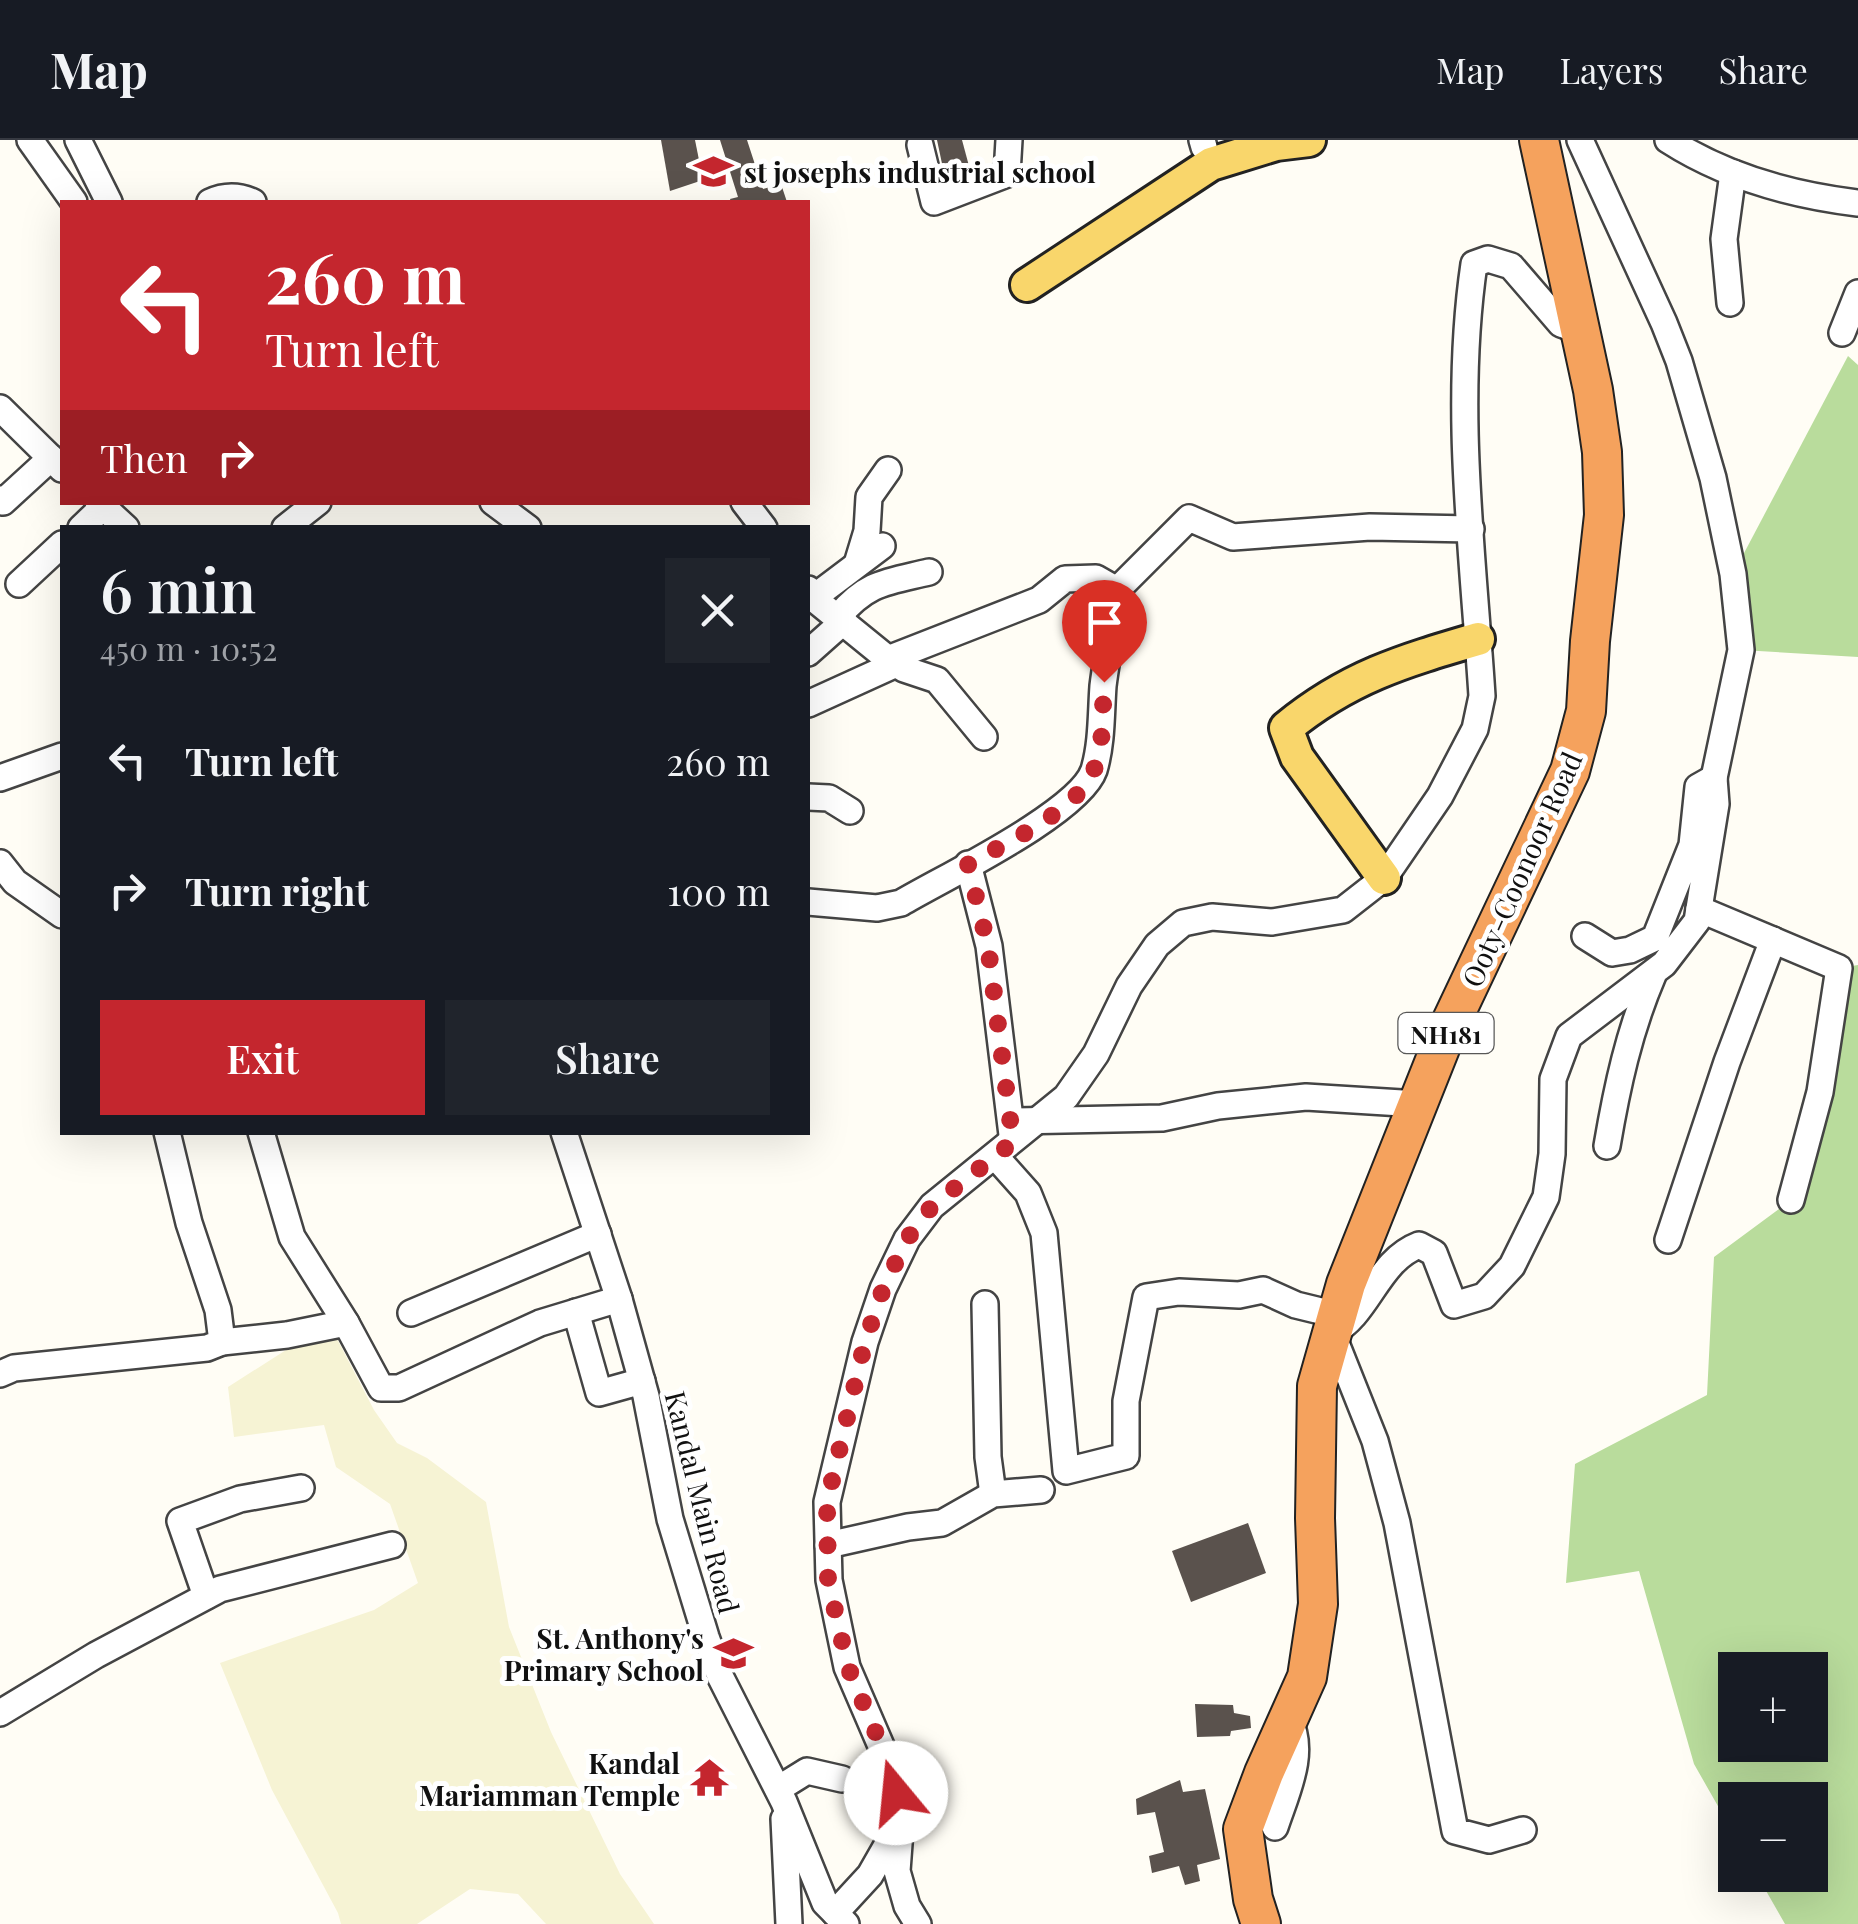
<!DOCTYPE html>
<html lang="en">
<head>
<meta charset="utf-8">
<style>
	:root { --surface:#171b24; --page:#20242c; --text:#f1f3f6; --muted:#9ea1a6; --line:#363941; --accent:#c4262e }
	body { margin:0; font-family:"Playfair Display",serif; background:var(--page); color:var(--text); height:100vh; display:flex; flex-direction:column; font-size:38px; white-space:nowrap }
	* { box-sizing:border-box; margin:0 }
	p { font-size:32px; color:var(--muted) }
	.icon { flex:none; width:55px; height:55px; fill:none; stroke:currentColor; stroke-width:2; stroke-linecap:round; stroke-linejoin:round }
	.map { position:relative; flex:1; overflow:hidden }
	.details { position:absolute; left:60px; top:385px; width:750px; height:610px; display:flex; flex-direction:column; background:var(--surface); border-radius:0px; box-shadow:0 10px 40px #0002 }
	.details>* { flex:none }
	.guide { position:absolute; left:60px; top:60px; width:750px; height:305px; border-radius:0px; box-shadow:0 10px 40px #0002; background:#c4262e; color:#fff; overflow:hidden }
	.buttons { position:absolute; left:1718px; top:1512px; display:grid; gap:20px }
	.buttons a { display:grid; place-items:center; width:110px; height:110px; border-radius:0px; background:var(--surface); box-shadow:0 10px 40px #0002; font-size:50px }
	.pin { position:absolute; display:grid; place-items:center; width:85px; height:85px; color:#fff; margin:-102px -42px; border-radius:50% 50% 50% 0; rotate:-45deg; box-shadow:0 0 10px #0007 }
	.pin .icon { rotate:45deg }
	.me { position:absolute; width:110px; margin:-55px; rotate:343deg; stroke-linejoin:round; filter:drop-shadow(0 0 8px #0008) }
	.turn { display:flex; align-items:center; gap:35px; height:210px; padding:0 40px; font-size:45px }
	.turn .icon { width:130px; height:130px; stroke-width:2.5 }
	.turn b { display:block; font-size:70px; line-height:85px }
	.then { display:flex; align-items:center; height:95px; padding:0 40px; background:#0003; gap:20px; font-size:38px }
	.round { display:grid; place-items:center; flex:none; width:105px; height:105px; border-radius:0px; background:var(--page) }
	.summary { display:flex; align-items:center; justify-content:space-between; height:170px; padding:0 40px }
	h1 { font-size:60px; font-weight:600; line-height:75px }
	.cta { display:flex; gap:20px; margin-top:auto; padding:20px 40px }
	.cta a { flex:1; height:115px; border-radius:0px; background:var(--accent); color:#fff; font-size:40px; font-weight:600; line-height:115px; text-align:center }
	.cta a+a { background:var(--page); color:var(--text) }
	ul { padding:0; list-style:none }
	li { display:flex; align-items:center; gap:30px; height:130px; padding:0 40px }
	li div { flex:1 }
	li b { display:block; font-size:38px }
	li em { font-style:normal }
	header { display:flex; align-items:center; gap:60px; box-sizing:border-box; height:140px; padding:0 50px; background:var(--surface); border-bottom:2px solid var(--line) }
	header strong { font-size:48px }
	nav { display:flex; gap:55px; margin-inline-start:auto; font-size:35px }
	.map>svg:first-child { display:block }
	.farmland { fill:#f6f3d4 }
	.forest { fill:#b9dc9c; fill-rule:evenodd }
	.building { fill:#5a524d }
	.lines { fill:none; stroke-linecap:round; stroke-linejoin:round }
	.minor-casing { stroke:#444; stroke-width:30 }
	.major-casing { stroke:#222; stroke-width:38 }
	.highway-casing { stroke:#222; stroke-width:42 }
	.minor { stroke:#fff; stroke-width:25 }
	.major { stroke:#f9d66b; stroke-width:32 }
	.highway { stroke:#f5a25d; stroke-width:38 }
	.route { stroke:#c4262e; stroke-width:18; stroke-dasharray:0 32.4 }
	.labels { text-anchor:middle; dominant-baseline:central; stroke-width:10; stroke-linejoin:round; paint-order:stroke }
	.shield { fill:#fff; stroke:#585858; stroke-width:2.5 }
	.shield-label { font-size:25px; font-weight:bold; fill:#111 }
	.poi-label { font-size:28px; font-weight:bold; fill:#111; stroke:#fff; text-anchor:end }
	.street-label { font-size:28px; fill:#111; stroke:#fff }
</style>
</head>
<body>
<header>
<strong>Map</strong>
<nav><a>Map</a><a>Layers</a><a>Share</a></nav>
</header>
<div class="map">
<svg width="1858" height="1784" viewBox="0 0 1858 1784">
	<rect width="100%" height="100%" fill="#fffdf5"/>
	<polygon class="farmland" points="311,1194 335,1195 374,1270 397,1303 427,1318 486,1362 509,1487 551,1592 620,1734 654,1784 546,1784 518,1754 470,1749 417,1784 341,1784 338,1773 272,1650 220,1523 374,1470 418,1443 390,1364 336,1327 324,1285 234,1297 228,1247"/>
	<g class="forest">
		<polygon points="1848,216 1858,225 1858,517 1741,510 1733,434"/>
		<path d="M1858,825v959h-73l-28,-49h53v-75h-75v36l-41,-72 -55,-193 -73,12 9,-119 132,-69 7,-138 77,-57 48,-232zM1735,1530h75v75h-75z"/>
	</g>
	<g class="building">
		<polygon points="661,0 695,0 703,40 670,51"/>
		<polygon points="720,0 747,0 763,49 781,44 787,62 731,62 730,59 738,57"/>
		<polygon points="937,0 962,0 969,26 944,33"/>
		<polygon points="1248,1383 1266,1433 1191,1462 1172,1411"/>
		<polygon points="1195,1564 1233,1565 1234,1573 1250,1576 1251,1588 1231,1591 1230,1596 1197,1597"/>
		<polygon points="1180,1640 1183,1652 1205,1649 1220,1719 1197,1725 1200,1741 1185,1745 1179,1726 1152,1733 1149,1716 1164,1712 1155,1672 1137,1675 1136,1659"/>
	</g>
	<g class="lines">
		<defs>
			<g id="minor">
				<polyline points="30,0 74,62"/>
				<polyline points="78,0 109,62"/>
				<polyline points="1202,0 1204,7"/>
				<polyline points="1580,0 1664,183 1679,221 1713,338 1733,434 1741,510 1714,638"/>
				<path d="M1668,0c56,36 123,55 190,63"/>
				<polyline points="920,5 934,62 1007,34 1009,0"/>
				<path d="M210,62c15,-7 28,-7 43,0"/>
				<polyline points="1730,163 1724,99 1733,33"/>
				<polyline points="1842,193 1858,153"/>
				<polyline points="0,268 62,329"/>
				<polyline points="0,359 3,362 51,318"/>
				<polyline points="98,362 126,388"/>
				<polyline points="493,362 528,388"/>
				<polyline points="744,362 764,388"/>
				<polyline points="81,388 103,367"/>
				<polyline points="285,388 318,362"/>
				<polyline points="857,424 867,391 869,357 888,330"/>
				<polyline points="19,444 62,404"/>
				<polyline points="808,449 813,458 888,519 904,529 937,540 984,597"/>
				<polyline points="813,458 882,406"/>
				<path d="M838,477c29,-35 49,-35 91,-45"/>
				<polyline points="808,513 844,481"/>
				<polyline points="888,519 1039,460 1065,439 1096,438 1117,450 1189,378 1233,397 1370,387 1471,389"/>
				<polyline points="808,564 896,524"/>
				<polyline points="0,638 62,616"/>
				<polyline points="808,657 829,658 850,671"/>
				<polyline points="0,723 15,742 62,775"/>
				<polyline points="968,724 989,806 1012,995"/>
				<path d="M808,762l69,6 24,-5c42,-25 178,-90 193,-133 8,-27 7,-56 9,-84 3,-25 8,-50 13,-75"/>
				<polyline points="1699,769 1839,828 1820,952 1791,1060"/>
				<polyline points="1011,981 1162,978 1218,966 1306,957 1418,964"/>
				<polyline points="261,992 292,1097 346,1183"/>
				<polyline points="564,992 619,1159 646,1256 670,1379 706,1497 720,1536 784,1662 825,1763 846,1784"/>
				<path d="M1607,1006c10,-59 22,-115 46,-171"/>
				<polyline points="995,1016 1028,1053 1044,1093 1066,1331 1126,1316 1126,1261 1146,1157 1179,1152 1239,1155 1263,1150 1296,1165 1337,1175"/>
				<polyline points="1668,1100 1727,922 1773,800"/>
				<polyline points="985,1164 988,1317 993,1354"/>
				<polyline points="576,1172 599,1253 642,1241"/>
				<polyline points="411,1173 598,1094"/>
				<polyline points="222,1202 287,1195 346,1183 381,1248 399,1248 540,1183 619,1159"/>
				<polyline points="0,1234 14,1228 207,1208 222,1202 218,1170 189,1083 167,992"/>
				<polyline points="828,1405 908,1387 942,1383 993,1354 1041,1350"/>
				<polyline points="206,1456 180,1381 240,1359 301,1348"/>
				<polyline points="0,1573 96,1515 220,1449 392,1405"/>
				<polyline points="778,1649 807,1631 842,1639"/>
				<polyline points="784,1679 789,1784"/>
				<path d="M1275,1687c11,-34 32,-75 13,-109"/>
				<path d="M1523,1690l-34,10 -34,-9 -58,-308 -22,-82 -43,-108c37,-19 45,-72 87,-88l15,8 20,52 30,-9 28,-30 34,-69 6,-43 1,-75 16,-43 95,-72 33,-43 19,-117 -2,-26 -16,9 -6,58 -37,93 -25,12 -18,3 -27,-17"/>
				<polyline points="835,1773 870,1735 894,1693"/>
				<path d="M918,1784l-11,-18 -10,-35 4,-54 -10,-48 -44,-102 -18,-87 -2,-78 38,-160 18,-53 24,-50 25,-33 134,-109 30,-43 33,-68 28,-41 26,-22 29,-6 60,5 71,-12 41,-32 56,-82 35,-67 7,-33c-9,-142 -29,-289 -8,-432l14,-5 23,7 50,58 19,7"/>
			</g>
			<g id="major">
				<polyline points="1027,145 1211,24 1276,4 1309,0"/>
				<path d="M1384,738l-87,-121 -11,-29c62,-51 117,-67 192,-89"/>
			</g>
			<polyline id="highway" points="1261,1784 1253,1759 1243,1689 1264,1633 1307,1537 1318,1464 1315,1378 1317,1246 1346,1144 1446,893 1570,631 1586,571 1590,501 1604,375 1602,312 1593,250 1539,0"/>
		</defs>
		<use href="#minor" class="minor-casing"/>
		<use href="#major" class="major-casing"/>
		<use href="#highway" class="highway-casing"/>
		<use href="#minor" class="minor"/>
		<use href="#major" class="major"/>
		<use href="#highway" class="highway"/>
	</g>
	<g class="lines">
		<path class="route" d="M896,1653l-5,-24 -43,-102 -20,-87 -1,-78 38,-160 18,-53 24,-50 25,-33 81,-64 -25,-196 -20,-82c36,-20 106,-52 124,-90 13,-26 10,-64 12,-92"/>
	</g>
	<defs>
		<symbol id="school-bare" viewBox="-9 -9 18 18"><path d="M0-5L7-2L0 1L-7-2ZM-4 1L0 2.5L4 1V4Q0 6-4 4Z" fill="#c4262e" stroke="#fff" stroke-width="2.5" paint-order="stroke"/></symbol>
		<symbol id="temple-bare" viewBox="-9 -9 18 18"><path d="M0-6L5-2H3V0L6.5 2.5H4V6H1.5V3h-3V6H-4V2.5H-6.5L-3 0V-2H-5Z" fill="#c4262e" stroke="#fff" stroke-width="2.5" paint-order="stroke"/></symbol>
	</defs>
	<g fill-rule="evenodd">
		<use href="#school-bare" x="686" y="4" width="55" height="55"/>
		<use href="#school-bare" x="706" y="1486" width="55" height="55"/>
		<use href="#temple-bare" x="682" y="1610" width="55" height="55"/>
	</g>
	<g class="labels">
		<rect class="shield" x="1398.5" y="873" width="95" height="40" rx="8"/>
		<g class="shield-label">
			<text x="1446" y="893">NH181</text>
		</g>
		<g class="poi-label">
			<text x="744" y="31" text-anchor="start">st josephs industrial school</text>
			<text x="704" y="1497">St. Anthony's<tspan x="704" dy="32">Primary School</tspan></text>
			<text x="680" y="1622">Kandal<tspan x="680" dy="32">Mariamman Temple</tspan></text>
		</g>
		<g class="street-label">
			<text transform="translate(1521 729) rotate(-66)">Ooty-Coonoor Road</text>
			<text transform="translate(703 1362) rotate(76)">Kandal Main Road</text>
		</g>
	</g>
</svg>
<div class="buttons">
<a>+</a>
<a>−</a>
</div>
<div class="pin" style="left:1104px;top:542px;background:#d93025"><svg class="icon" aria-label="arrive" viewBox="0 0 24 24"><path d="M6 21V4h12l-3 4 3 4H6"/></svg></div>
<svg class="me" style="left:896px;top:1653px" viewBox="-20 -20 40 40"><circle r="19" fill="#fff"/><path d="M0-13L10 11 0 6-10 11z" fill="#c4262e"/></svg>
<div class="guide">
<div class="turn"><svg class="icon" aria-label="left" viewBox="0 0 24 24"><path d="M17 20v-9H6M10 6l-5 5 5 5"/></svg><div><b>260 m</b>Turn left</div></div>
<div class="then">Then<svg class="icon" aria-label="right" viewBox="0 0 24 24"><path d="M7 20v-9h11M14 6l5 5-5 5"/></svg></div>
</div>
<section class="details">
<div class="summary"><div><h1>6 min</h1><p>450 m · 10:52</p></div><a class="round"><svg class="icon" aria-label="close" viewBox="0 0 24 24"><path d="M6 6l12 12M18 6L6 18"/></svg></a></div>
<ul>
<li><svg class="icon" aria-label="left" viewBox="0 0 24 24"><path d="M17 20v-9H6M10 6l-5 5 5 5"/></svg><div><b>Turn left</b></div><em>260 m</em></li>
<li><svg class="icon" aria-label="right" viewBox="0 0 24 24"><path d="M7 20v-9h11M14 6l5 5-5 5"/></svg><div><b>Turn right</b></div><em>100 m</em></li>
</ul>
<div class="cta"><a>Exit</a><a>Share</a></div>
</section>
</div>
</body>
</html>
